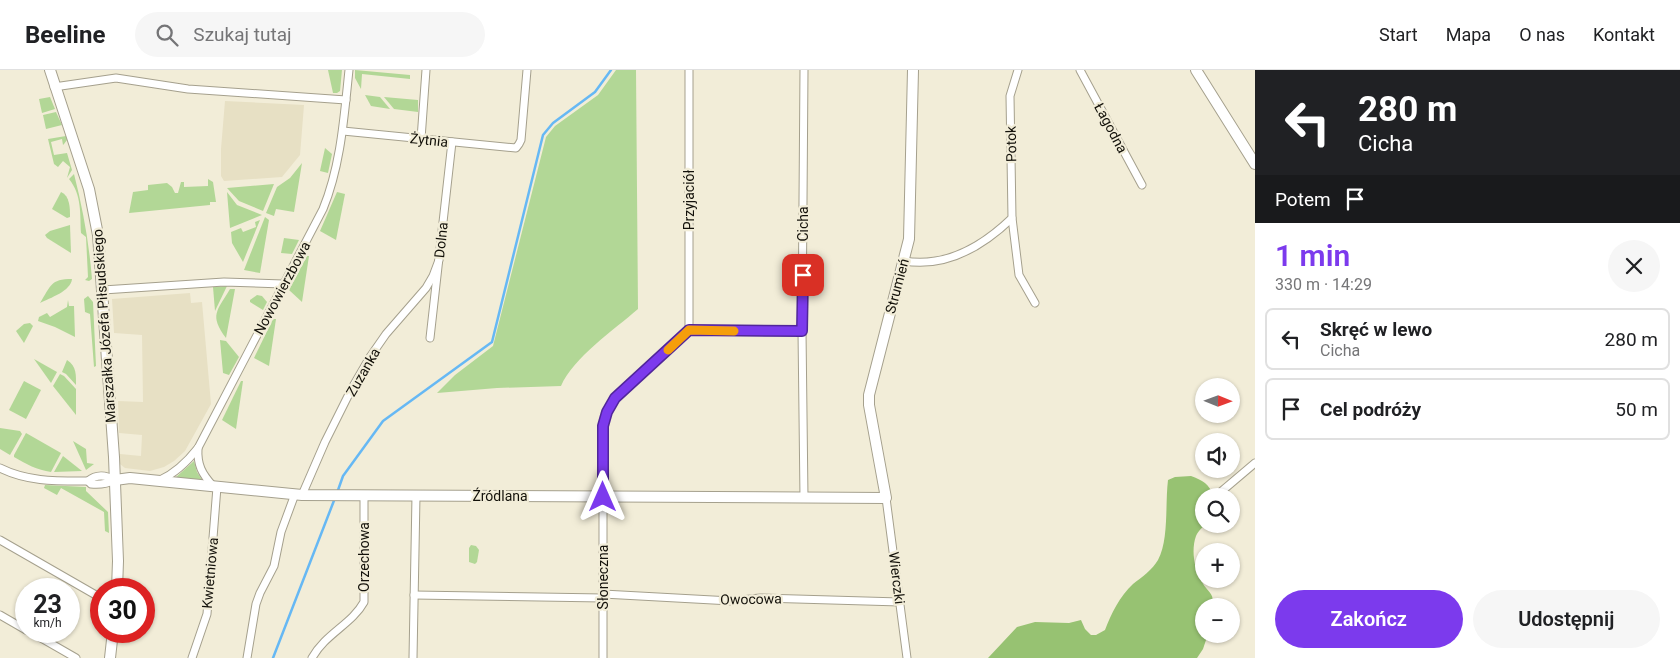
<!DOCTYPE html>
<html lang="pl">
<head>
<meta charset="utf-8">
<style>
	:root { --surface:#fff; --page:#f6f6f6; --text:#202124; --muted:#757577; --line:#e0e0e0; --accent:#7c3aed }
	body { margin:0; font-family:Roboto,sans-serif; background:var(--page); color:var(--text); height:100vh; display:flex; flex-direction:column; font-size:19px; white-space:nowrap }
	* { box-sizing:border-box; margin:0 }
	p { font-size:16px; color:var(--muted) }
	.icon { flex:none; width:28px; height:28px; fill:none; stroke:currentColor; stroke-width:2; stroke-linecap:round; stroke-linejoin:round }
	.map { position:relative; flex:1; overflow:hidden }
	.sheet { display:flex; flex-direction:column; background:var(--surface); width:425px }
	.sheet>* { flex:none }
	.guide { background:#202124; color:#fff; overflow:hidden }
	.needle { width:32px; rotate:91deg }
	.fabs { position:absolute; left:1195px; top:308px; display:grid; gap:10px }
	.fabs a { display:grid; place-items:center; width:45px; height:45px; border-radius:50%; background:var(--surface); box-shadow:0 1px 4px #0004; font-size:25px }
	.speed { position:absolute; left:15px; top:508px; display:flex; gap:10px; font-size:25px; font-weight:700; text-align:center }
	.speed>* { display:grid; place-content:center; width:65px; height:65px; border-radius:50%; background:var(--surface); box-shadow:0 1px 4px #0004; line-height:1 }
	.speed small { font-size:12px; font-weight:400 }
	.speed .limit { border:8px solid #d22; background:#fff; color:#111 }
	.pin { position:absolute; display:grid; place-items:center; width:42px; height:42px; color:#fff; margin:-21px; border-radius:10px; box-shadow:0 2px 8px #0006 }
	.me { position:absolute; width:55px; margin:-28px; rotate:0deg; stroke-linejoin:round; filter:drop-shadow(0 0 4px #0008) }
	.turn { display:flex; align-items:center; gap:18px; height:105px; padding:0 20px; font-size:22px }
	.turn .icon { width:65px; height:65px; stroke-width:2.5 }
	.turn b { display:block; font-size:35px; line-height:42px }
	.then { display:flex; align-items:center; height:48px; padding:0 20px; background:#0003; gap:10px; font-size:19px }
	.round { display:grid; place-items:center; flex:none; width:52px; height:52px; border-radius:26px; background:var(--page) }
	.overview { display:flex; align-items:center; justify-content:space-between; height:85px; padding:0 20px }
	h1 { font-size:30px; font-weight:600; line-height:38px; color:var(--accent) }
	.action { display:flex; gap:10px; margin-top:auto; padding:10px 20px }
	.action a { flex:1; height:58px; border-radius:30px; background:var(--accent); color:#fff; font-size:20px; font-weight:600; line-height:58px; text-align:center }
	.action a+a { background:var(--page); color:var(--text) }
	ul { padding:0; list-style:none }
	li { display:flex; align-items:center; gap:15px; height:62px; margin:0 10px 8px; padding:0 10px; border:2px solid var(--line); border-radius:8px }
	li div { flex:1 }
	li b { display:block; font-size:19px }
	li em { font-style:normal }
	header { display:flex; align-items:center; gap:30px; box-sizing:border-box; height:70px; padding:0 25px; background:var(--surface); border-bottom:1px solid var(--line) }
	header strong { font-size:24px }
	nav { display:flex; gap:28px; margin-inline-start:auto; font-size:18px }
	.search { width:350px; height:45px; background:var(--page); display:flex; align-items:center; gap:12px; box-sizing:border-box; padding:0 18px; border-radius:28px; color:var(--muted); font-size:19px }
	main { display:flex; flex:1; min-height:0 }
	.map>svg:first-child { display:block }
	.built { fill:#e7e0c4 }
	.green { fill:#b2d796 }
	.forest { fill:#97c272 }
	.lines { fill:none; stroke-linecap:round; stroke-linejoin:round }
	.stream { stroke:#66b8f4; stroke-width:2.5 }
	.street-casing { stroke:#a5a08d; stroke-width:9 }
	.secondary-casing { stroke:#a5a08d; stroke-width:12 }
	.street { stroke:#fff; stroke-width:7 }
	.secondary { stroke:#fff; stroke-width:10 }
	.route-casing { stroke:#51269a; stroke-width:12 }
	.route { stroke:#7c3aed; stroke-width:9 }
	.slow { stroke:#f59e0b; stroke-width:9 }
	.labels { text-anchor:middle; dominant-baseline:central; stroke-width:4.5; stroke-linejoin:round; paint-order:stroke }
	.street-label { font-size:14px; fill:#13110a; stroke:#f2edd8 }
</style>
</head>
<body>
<header>
<strong>Beeline</strong>
<div class="search"><svg class="icon" aria-label="search" viewBox="0 0 24 24"><circle cx="10" cy="10" r="6"/><path d="M15 15l6 6"/></svg>Szukaj tutaj</div>
<nav><a>Start</a><a>Mapa</a><a>O nas</a><a>Kontakt</a></nav>
</header>
<main>
<div class="map">
<svg width="1255" height="588" viewBox="0 0 1255 588">
	<rect width="100%" height="100%" fill="#f2edd8"/>
	<g class="built">
		<polygon points="225,31 304,35 300,85 282,107 224,111 221,106 221,79"/>
		<polygon points="190,223 191,233 202,232 211,334 185,381 174,391 164,397 150,401 125,398 120,394 120,384 141,386 142,365 119,363 118,331 143,332 142,265 114,263 112,229"/>
	</g>
	<g class="green">
		<polygon points="328,0 342,0 340,21 337,23 333,23"/>
		<polygon points="355,0 410,5 410,9 362,4 361,19 355,8"/>
		<path d="M616,0h20l2,239c-23,20 -65,49 -77,77l-64,2 -60,5 18,-18 38,-29 53,-209 9,-11 43,-31z"/>
		<polygon points="365,25 380,27 390,39 371,36"/>
		<polygon points="50,27 55,39 42,43 39,29"/>
		<polygon points="384,27 418,30 418,42 394,39"/>
		<polygon points="56,42 62,55 46,59 43,45"/>
		<polygon points="66,66 67,70 64,74 63,75 62,69 51,72 54,85 67,83 72,100 67,108 70,97 63,91 58,97 54,94 48,69"/>
		<polygon points="325,78 332,84 328,103 320,101"/>
		<polygon points="302,93 294,142 276,139 274,146 266,143 277,117 290,108"/>
		<path d="M74,104c9,35 15,69 18,105l-3,2 -4,-1 3,-3 -2,-40 -5,-4c-1,-19 1,-38 -12,-54z"/>
		<polygon points="208,109 213,112 216,132 210,132 210,135 129,143 133,122 148,120 148,115 167,113 172,117 175,123 178,123 181,112 184,112 184,117 208,116"/>
		<polygon points="274,114 263,141 239,131 227,118"/>
		<path d="M61,122c9,4 9,16 9,25l-3,1 -15,-9z"/>
		<polygon points="227,122 237,135 262,145 230,158"/>
		<polygon points="337,122 345,124 336,170 320,161"/>
		<polygon points="265,147 269,150 260,203 244,200"/>
		<polygon points="260,150 243,192 232,173 231,162 241,158 243,162 256,157 255,152"/>
		<polygon points="70,155 71,183 47,168 45,165 50,161"/>
		<polygon points="284,168 299,170 292,184 281,183"/>
		<polygon points="307,186 309,186 302,232 289,220"/>
		<path d="M72,209c-1,12 -22,19 -32,24 11,-17 10,-24 32,-24z"/>
		<polygon points="227,216 215,241 213,217"/>
		<path d="M230,219h5l-9,49c-17,-23 -9,-27 4,-49z"/>
		<polygon points="257,225 262,226 267,232 263,240 250,232 250,230"/>
		<polygon points="88,226 93,232 96,296 94,297 90,244 85,242 84,229"/>
		<polygon points="68,230 69,236 74,236 75,267 55,257 38,251 39,247 47,243 50,247 67,237"/>
		<polygon points="273,249 276,249 269,296 254,288"/>
		<polygon points="30,253 33,256 24,273 16,261 24,254"/>
		<polygon points="220,270 226,271 239,287 229,305 223,303"/>
		<polygon points="34,289 57,302 51,313"/>
		<path d="M67,290c10,6 9,16 9,25l-10,-11 -4,-2z"/>
		<polygon points="60,304 64,306 76,319 76,345 53,316"/>
		<polygon points="24,311 41,320 26,349 9,340"/>
		<polygon points="241,311 243,311 236,359 222,350"/>
		<polygon points="0,358 20,361 22,364 10,385 0,379"/>
		<path d="M26,363l35,20 -10,19c-14,-2 -25,-8 -37,-15v-2z"/>
		<polygon points="73,371 86,379 87,393 94,394 86,400"/>
		<polygon points="63,386 82,401 54,402"/>
		<polygon points="194,391 197,402 202,410 175,408"/>
		<polygon points="45,415 86,417 86,421 108,442 109,463 105,461 104,442 61,418 57,425 44,418"/>
		<polygon points="471,475 476,476 479,480 477,492 475,494 469,492 469,478"/>
	</g>
	<path class="forest" d="M1191,406c11,4 19,8 22,20h-9v28h2c-3,3 -8,7 -10,12 -5,14 -2,33 6,46 6,11 12,10 11,24h-9v28h4l-5,15 -6,9h-209l29,-31 18,-5 34,1 12,-3 4,9 6,6h5l9,-5c6,-16 15,-34 28,-46 8,-6 20,-15 25,-24 11,-20 7,-56 10,-80l7,-3z"/>
	<g class="lines">
		<g class="stream">
			<polyline points="337,423 343,406 383,351 492,272 543,65 553,53 595,22 611,0"/>
			<polyline points="273,588 335,428"/>
		</g>
		<defs>
			<g id="street">
				<polyline points="1080,0 1142,115"/>
				<polyline points="54,17 116,8 188,19 346,30"/>
				<polyline points="343,61 516,78 519,74 521,70 527,0"/>
				<polyline points="421,69 426,0"/>
				<polyline points="1012,148 1019,205 1035,233"/>
				<path d="M904,191c42,7 79,-15 108,-43l-2,-122 8,-26"/>
				<polyline points="103,220 224,212 283,214"/>
				<polyline points="689,260 802,261"/>
				<polyline points="430,268 452,72"/>
				<path d="M198,378c-1,17 4,26 15,38"/>
				<path d="M0,398c28,14 57,13 88,13 8,-7 18,-6 27,-1"/>
				<path d="M160,410c16,-7 27,-18 38,-32l125,-239c18,-44 21,-92 26,-139"/>
				<path d="M88,411l3,3c10,1 16,0 24,-4"/>
				<polyline points="302,425 325,372 352,318 370,287 386,264 426,218 433,206 439,190"/>
				<polyline points="1216,426 1255,393"/>
				<polyline points="804,428 802,261 804,0"/>
				<polyline points="886,428 907,588"/>
				<polyline points="0,470 101,528"/>
				<polyline points="603,524 731,531 760,528 900,532"/>
				<polyline points="414,525 603,528"/>
				<polyline points="0,545 26,560"/>
				<polyline points="29,561 76,588"/>
				<polyline points="192,588 207,544 217,417"/>
				<polyline points="247,588 256,534 260,523 274,496 281,462 295,424"/>
				<path d="M312,588c13,-24 40,-34 52,-56v-106"/>
				<polyline points="413,588 416,426"/>
				<polyline points="603,588 603,356 607,342 615,328 689,260 689,0"/>
			</g>
			<g id="secondary">
				<polyline points="50,0 89,119 98,165 114,387 118,491 117,519"/>
				<polyline points="1196,0 1255,94"/>
				<polyline points="115,410 130,408 160,411 302,425 886,428 869,335 869,325 909,169 913,0"/>
				<polyline points="110,588 113,561"/>
			</g>
		</defs>
		<use href="#street" class="street-casing"/>
		<use href="#secondary" class="secondary-casing"/>
		<use href="#street" class="street"/>
		<use href="#secondary" class="secondary"/>
	</g>
	<g class="lines">
		<defs>
			<polyline id="route" points="603,427 603,356 607,342 615,328 689,260 802,261 803,205"/>
		</defs>
		<use href="#route" class="route-casing"/>
		<use href="#route" class="route"/>
		<polyline class="slow" points="668,280 689,260 734,261"/>
	</g>
	<g class="labels">
		<g class="street-label">
			<text transform="translate(1111 58) rotate(62)">Łagodna</text>
			<text transform="translate(429 70) rotate(6)">Żytnia</text>
			<text transform="translate(1011 74) rotate(-91)">Potok</text>
			<text transform="translate(689 130) rotate(-90)">Przyjaciół</text>
			<text transform="translate(803 154) rotate(-90)">Cicha</text>
			<text transform="translate(441 170) rotate(-84)">Dolna</text>
			<text transform="translate(897 216) rotate(-75)">Strumień</text>
			<text transform="translate(282 218) rotate(-62)">Nowowierzbowa</text>
			<text transform="translate(104 256) rotate(-94)">Marszałka Józefa Piłsudskiego</text>
			<text transform="translate(363 302) rotate(-60)">Zuzanka</text>
			<text x="500" y="426">Źródlana</text>
			<text transform="translate(364 487) rotate(-90)">Orzechowa</text>
			<text transform="translate(210 503) rotate(-85)">Kwietniowa</text>
			<text transform="translate(603 507) rotate(-90)">Słoneczna</text>
			<text transform="translate(897 508) rotate(83)">Wierczki</text>
			<text transform="translate(751 529) rotate(-1)">Owocowa</text>
		</g>
	</g>
</svg>
<div class="fabs">
<a><svg class="needle" viewBox="-14 -14 28 28"><path d="M0-13l5 13h-10z" fill="#e53935"/><path d="M0 13l5-13h-10z" fill="#757577"/></svg></a>
<a><svg class="icon" aria-label="sound" viewBox="0 0 24 24"><path d="M4 9h4l5-4v14l-5-4H4zM17 9q2 3 0 6"/></svg></a>
<a><svg class="icon" aria-label="search" viewBox="0 0 24 24"><circle cx="10" cy="10" r="6"/><path d="M15 15l6 6"/></svg></a>
<a>+</a>
<a>−</a>
</div>
<div class="speed"><div>23<small>km/h</small></div><div class="limit">30</div></div>
<div class="pin" style="left:803px;top:205px;background:#d93025"><svg class="icon" aria-label="arrive" viewBox="0 0 24 24"><path d="M6 21V4h12l-3 4 3 4H6"/></svg></div>
<svg class="me" style="left:603px;top:427px" viewBox="-20 -20 40 40"><path d="M0-17L14 15 0 8-14 15z" fill="#7c3aed" stroke="#fff" stroke-width="4"/></svg>
</div>
<section class="sheet">
<div class="guide">
<div class="turn"><svg class="icon" aria-label="left" viewBox="0 0 24 24"><path d="M17 20v-9H6M10 6l-5 5 5 5"/></svg><div><b>280 m</b>Cicha</div></div>
<div class="then">Potem<svg class="icon" aria-label="arrive" viewBox="0 0 24 24"><path d="M6 21V4h12l-3 4 3 4H6"/></svg></div>
</div>
<div class="overview"><div><h1>1 min</h1><p>330 m · 14:29</p></div><a class="round"><svg class="icon" aria-label="close" viewBox="0 0 24 24"><path d="M6 6l12 12M18 6L6 18"/></svg></a></div>
<ul>
<li><svg class="icon" aria-label="left" viewBox="0 0 24 24"><path d="M17 20v-9H6M10 6l-5 5 5 5"/></svg><div><b>Skręć w lewo</b><p>Cicha</p></div><em>280 m</em></li>
<li><svg class="icon" aria-label="arrive" viewBox="0 0 24 24"><path d="M6 21V4h12l-3 4 3 4H6"/></svg><div><b>Cel podróży</b></div><em>50 m</em></li>
</ul>
<div class="action"><a>Zakończ</a><a>Udostępnij</a></div>
</section>
</main>
</body>
</html>
